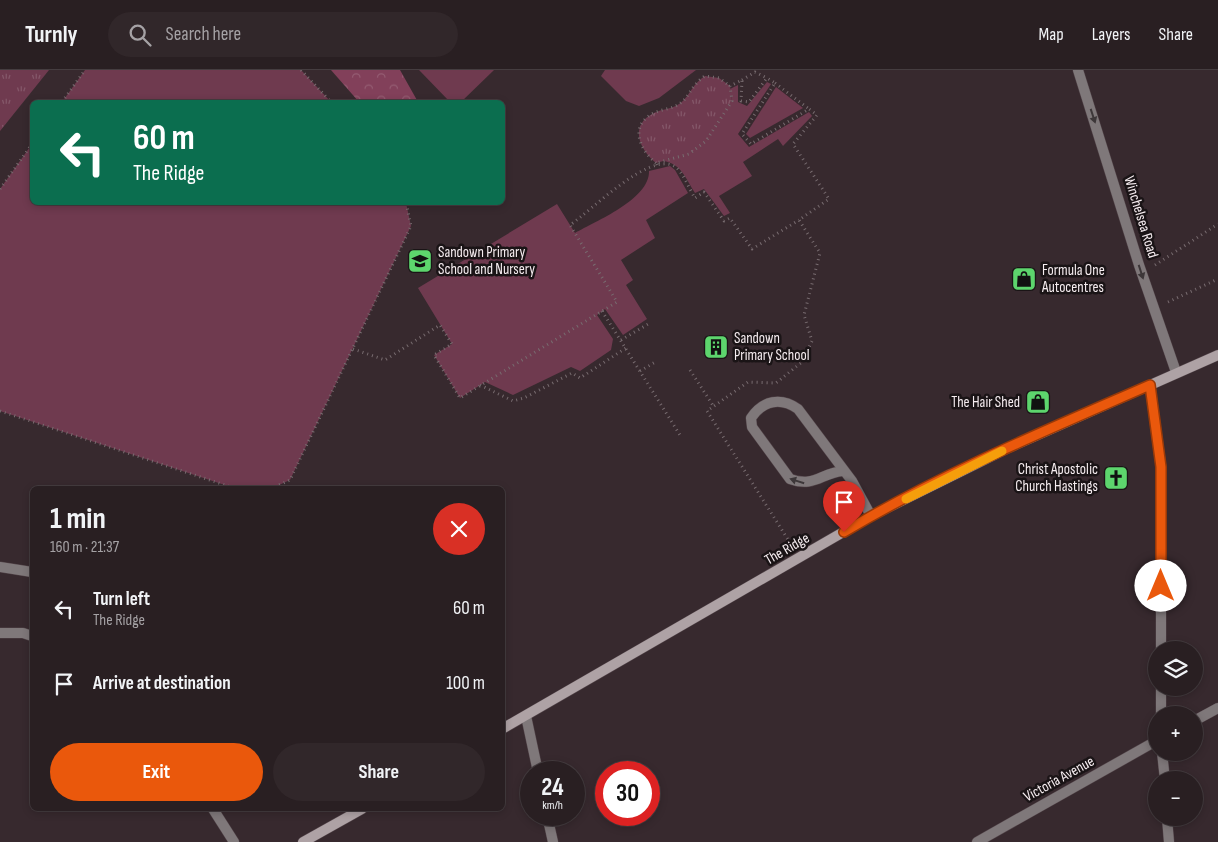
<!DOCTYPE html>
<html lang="en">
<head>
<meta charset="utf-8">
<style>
	:root { --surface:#291f22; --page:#31272a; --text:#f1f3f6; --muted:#a5a2a5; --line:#453d40; --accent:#ea580c }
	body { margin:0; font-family:"Sofia Sans Condensed",sans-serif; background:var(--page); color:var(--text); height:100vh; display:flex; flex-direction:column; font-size:19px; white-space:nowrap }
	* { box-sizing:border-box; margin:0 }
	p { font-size:16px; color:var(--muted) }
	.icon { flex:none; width:28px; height:28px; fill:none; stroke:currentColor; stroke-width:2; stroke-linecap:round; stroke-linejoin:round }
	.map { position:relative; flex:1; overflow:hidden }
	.sheet { position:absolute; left:30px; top:416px; width:475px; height:325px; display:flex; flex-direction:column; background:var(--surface); border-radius:8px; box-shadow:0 2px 8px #0003,0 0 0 1px var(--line) }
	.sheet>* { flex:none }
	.guide { position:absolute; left:30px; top:30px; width:475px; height:105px; border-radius:8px; box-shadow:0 2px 8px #0003,0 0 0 1px var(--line); background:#0b6e4f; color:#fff; overflow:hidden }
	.controls { position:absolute; left:1148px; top:571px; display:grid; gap:10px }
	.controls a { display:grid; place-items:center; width:55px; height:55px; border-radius:50%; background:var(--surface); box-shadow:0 2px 8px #0003,0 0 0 1px var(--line); font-size:25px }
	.speed { position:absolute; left:520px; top:691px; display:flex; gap:10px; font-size:25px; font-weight:700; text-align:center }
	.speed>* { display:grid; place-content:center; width:65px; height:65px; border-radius:50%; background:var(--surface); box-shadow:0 2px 8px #0003,0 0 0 1px var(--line); line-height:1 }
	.speed small { font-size:12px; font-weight:400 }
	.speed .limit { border:8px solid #d22; background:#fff; color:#111 }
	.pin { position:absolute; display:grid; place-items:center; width:42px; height:42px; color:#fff; margin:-51px -21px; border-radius:50% 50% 50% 0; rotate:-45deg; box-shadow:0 0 5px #0007 }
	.pin .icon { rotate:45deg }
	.me { position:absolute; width:55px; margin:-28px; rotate:0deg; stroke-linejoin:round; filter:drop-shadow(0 0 4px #0008) }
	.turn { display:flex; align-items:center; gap:18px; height:105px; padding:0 20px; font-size:22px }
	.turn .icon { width:65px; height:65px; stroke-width:2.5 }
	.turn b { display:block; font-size:35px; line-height:42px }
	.round { display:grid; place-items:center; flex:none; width:52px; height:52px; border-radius:26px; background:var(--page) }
	.overview { display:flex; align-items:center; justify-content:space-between; height:85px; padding:0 20px }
	h1 { font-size:30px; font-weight:700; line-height:38px }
	.button { display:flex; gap:10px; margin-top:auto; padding:10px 20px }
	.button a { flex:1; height:58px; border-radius:30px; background:var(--accent); color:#fff; font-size:20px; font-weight:700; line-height:58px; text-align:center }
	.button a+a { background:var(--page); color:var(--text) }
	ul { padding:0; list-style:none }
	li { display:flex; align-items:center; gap:15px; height:75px; padding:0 20px }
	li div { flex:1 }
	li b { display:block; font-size:19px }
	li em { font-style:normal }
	header { display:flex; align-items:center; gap:30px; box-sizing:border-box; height:70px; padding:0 25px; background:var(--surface); border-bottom:1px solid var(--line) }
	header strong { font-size:24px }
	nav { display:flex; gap:28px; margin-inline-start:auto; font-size:18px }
	.search { width:350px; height:45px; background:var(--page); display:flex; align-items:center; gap:12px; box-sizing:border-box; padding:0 18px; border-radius:28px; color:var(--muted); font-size:19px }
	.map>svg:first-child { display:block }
	.green { fill:#6f3a4f }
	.forest { fill:url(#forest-crowns) }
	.park { fill:url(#park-tufts) }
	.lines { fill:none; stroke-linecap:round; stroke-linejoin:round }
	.service-casing { stroke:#524449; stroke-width:11 }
	.minor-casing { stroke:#524449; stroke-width:11 }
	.secondary-casing { stroke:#524449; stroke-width:11 }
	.path { stroke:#786c70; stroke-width:3; stroke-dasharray:1 4; stroke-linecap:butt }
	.service { stroke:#7f787a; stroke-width:10 }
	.minor { stroke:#7f787a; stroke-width:10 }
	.secondary { stroke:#aea2a5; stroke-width:10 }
	.oneway { fill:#3d3739 }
	.route-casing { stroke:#983908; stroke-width:12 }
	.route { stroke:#ea580c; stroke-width:9 }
	.slow { stroke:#f59e0b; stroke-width:9 }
	.labels { text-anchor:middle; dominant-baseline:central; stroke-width:5; stroke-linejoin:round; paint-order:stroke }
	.street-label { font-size:15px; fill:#f6edf0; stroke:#1a1416 }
	.poi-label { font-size:15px; fill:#f6edf0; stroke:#1a1416; text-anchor:start }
</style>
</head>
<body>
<header>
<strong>Turnly</strong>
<div class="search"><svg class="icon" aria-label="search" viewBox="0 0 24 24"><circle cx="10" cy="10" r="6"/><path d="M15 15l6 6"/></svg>Search here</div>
<nav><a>Map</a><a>Layers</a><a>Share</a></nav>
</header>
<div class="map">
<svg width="1218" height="772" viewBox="0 0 1218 772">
	<defs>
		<pattern id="forest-crowns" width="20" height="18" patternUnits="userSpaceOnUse" patternTransform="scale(1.25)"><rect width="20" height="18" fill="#82405a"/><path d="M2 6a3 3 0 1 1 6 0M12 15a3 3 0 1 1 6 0" fill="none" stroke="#945c72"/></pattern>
		<pattern id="park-tufts" width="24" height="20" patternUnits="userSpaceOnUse" patternTransform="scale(1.25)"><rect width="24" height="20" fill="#6f3a4f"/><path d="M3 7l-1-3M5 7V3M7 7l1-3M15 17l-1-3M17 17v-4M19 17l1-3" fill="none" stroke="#845769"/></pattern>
	</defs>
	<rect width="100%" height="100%" fill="#37292e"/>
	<g class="green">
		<polygon points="85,0 301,0 331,32 62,32"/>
		<polygon points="419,0 494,0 461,32 450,32"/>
		<polygon points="605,0 696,0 659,28 639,36 626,31 601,6"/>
		<path d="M767,12l4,2 -33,50 11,13 60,-35 3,4 -29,30 -5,-7 -35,23 9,14 -33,20 11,17 -6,3 -20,-27 -9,4c-9,-14 -14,-30 -32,-32l12,-4 57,-56 -2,-12 8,-4v17l9,4z"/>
		<polygon points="776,17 803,38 750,68 746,64"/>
		<polygon points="32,74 32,132 406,133 411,156 290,410 270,419 237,419 0,341 0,119"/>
		<path d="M670,96l5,4 13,23 -42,27 9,18 -34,22 12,20 -7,5 21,34 -24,16 -18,-26 -8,6 16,24 -2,11 -31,21 -9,-4 -58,28 -28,-13 -25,16 -26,-43 18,-11 -34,-56 139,-84 18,29c21,-12 75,-34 74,-62z"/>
	</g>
	<polygon class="forest" points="331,0 400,0 418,32 359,32"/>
	<g class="park">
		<polygon points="0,0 49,0 0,61"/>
		<path d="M705,6l14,2 11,8 2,15 -26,40 -17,13 -33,9c-17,-14 -27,-38 -2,-50 8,-4 18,-4 25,-9 10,-6 12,-19 26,-28z"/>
	</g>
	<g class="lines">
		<defs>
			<g id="service">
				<path d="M843,401c-22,2 -29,17 -53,8l-38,-52 -1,-9c12,-18 30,-21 47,-9l54,72 19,35"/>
				<polyline points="0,497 32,502"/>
				<polyline points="0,563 23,563 32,566"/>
				<polyline points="213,739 234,772"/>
			</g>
			<g id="minor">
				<polyline points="1078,0 1139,195 1176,302"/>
				<polyline points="1150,315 1161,397 1161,580"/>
				<polyline points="1161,618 1161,645"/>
				<polyline points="526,646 538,702"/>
				<polyline points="1194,651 1218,638"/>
				<polyline points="1162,682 1165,710"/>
				<polyline points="547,745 553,772"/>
				<polyline points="1167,748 1169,772"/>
				<polyline points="977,772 1156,671"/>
			</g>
			<g id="secondary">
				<polyline points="502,659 871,446 1006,379 1218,285"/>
				<polyline points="303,772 362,739"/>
			</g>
		</defs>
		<use href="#service" class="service-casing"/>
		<use href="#minor" class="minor-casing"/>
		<use href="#secondary" class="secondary-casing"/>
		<g class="path">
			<polyline points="301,0 331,32"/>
			<polyline points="742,10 755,2 767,8"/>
			<polyline points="775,13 809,39"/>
			<polyline points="62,32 85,0"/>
			<path d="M656,93c-17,-14 -27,-38 -2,-50 8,-4 18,-4 25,-9 10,-6 12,-19 26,-28l14,2 11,8"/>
			<polyline points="657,95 656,93 689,84 706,71 732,31 730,16 742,10 741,31 749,32 767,8 775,13 742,64 751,74 809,39 817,45 793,74 829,129 799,150 820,183 804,245 812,271 802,292 776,313 748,312 707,341 792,476"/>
			<polyline points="0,119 32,74"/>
			<polyline points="1155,195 1218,154"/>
			<polyline points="1168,232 1218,209"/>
			<polyline points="602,241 680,365"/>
			<polyline points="621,270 650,253"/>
			<path d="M353,279l32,11 55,-35 12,19 -18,11 26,43 157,-96 -47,-77c21,-14 78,-73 104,-59 9,5 15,23 21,32l9,-6 20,29 6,-3 22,31 47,-29"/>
			<polyline points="690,300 714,337"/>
			<polyline points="640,301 657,291"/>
			<polyline points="480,315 513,331 524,328 572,303 580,308 626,278"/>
			<polyline points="0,341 237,419"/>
			<polyline points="270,419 290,410 411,156 406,132"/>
		</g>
		<use href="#service" class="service"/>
		<use href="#minor" class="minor"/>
		<use href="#secondary" class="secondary"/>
	</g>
	<defs><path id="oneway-solid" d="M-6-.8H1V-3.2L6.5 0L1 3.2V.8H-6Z" transform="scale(1.25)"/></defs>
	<g class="oneway">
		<use href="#oneway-solid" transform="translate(1093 46) rotate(72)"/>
		<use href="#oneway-solid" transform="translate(1141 202) rotate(72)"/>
		<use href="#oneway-solid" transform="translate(797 411) rotate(-163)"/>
	</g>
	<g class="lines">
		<defs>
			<path id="route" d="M844,462c97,-58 203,-102 306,-147l11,82v119"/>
		</defs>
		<use href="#route" class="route-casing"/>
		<use href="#route" class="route"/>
		<polyline class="slow" points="906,429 1002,381"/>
	</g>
	<defs>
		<symbol id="school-square" viewBox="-11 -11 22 22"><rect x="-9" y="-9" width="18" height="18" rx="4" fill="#5dd56d" stroke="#1a1416"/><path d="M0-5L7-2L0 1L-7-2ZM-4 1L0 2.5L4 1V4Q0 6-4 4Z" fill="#111"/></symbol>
		<symbol id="shop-square" viewBox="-11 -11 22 22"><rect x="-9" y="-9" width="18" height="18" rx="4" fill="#5dd56d" stroke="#1a1416"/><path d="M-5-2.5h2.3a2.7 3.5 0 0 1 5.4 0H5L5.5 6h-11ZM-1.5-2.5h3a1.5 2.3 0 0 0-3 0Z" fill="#111"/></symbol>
		<symbol id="building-square" viewBox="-11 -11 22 22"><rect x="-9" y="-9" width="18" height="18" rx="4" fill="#5dd56d" stroke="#1a1416"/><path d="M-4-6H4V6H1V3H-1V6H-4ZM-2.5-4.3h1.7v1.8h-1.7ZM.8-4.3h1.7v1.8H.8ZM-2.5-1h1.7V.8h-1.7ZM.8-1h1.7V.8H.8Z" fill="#111"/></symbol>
		<symbol id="church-square" viewBox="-11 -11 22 22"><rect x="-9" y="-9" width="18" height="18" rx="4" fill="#5dd56d" stroke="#1a1416"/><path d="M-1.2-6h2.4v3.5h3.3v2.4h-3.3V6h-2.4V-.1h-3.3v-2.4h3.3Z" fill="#111"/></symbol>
	</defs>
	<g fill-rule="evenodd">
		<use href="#school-square" x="406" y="177" width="28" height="28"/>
		<use href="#shop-square" x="1010" y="195" width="28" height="28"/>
		<use href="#building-square" x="702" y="263" width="28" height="28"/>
		<use href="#shop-square" x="1024" y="318" width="28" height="28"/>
		<use href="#church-square" x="1102" y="394" width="28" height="28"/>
	</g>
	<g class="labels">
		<g class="street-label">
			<text transform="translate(1141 147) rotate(73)">Winchelsea Road</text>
			<text transform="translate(787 479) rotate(-30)">The Ridge</text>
			<text transform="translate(1059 709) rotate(-29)">Victoria Avenue</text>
		</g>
		<g class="poi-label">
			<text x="438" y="182">Sandown Primary<tspan x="438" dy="17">School and Nursery</tspan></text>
			<text x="1042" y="200">Formula One<tspan x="1042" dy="17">Autocentres</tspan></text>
			<text x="734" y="268">Sandown<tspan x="734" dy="17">Primary School</tspan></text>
			<text x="1020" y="332" text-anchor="end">The Hair Shed</text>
			<text x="1098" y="399" text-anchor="end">Christ Apostolic<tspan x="1098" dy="17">Church Hastings</tspan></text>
		</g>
	</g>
</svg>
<div class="controls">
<a><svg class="icon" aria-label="layers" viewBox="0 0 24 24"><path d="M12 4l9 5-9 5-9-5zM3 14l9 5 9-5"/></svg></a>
<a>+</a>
<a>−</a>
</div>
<div class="speed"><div>24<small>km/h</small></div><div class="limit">30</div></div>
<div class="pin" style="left:844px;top:462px;background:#d93025"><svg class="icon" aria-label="arrive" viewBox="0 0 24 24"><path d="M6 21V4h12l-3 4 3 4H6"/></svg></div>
<svg class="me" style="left:1161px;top:516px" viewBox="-20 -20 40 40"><circle r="19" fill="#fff"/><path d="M0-13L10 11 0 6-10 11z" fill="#ea580c"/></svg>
<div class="guide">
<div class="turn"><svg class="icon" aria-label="left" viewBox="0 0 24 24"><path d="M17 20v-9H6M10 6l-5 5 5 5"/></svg><div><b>60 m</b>The Ridge</div></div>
</div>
<section class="sheet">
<div class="overview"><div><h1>1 min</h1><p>160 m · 21:37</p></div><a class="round" style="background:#d93025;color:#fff"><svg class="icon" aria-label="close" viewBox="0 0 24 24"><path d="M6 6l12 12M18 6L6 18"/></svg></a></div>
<ul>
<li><svg class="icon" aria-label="left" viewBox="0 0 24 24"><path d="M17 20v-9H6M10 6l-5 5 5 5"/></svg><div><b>Turn left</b><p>The Ridge</p></div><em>60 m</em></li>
<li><svg class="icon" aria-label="arrive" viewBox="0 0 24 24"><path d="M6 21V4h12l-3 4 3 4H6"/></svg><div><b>Arrive at destination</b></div><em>100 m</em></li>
</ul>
<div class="button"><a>Exit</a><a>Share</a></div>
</section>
</div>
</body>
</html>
